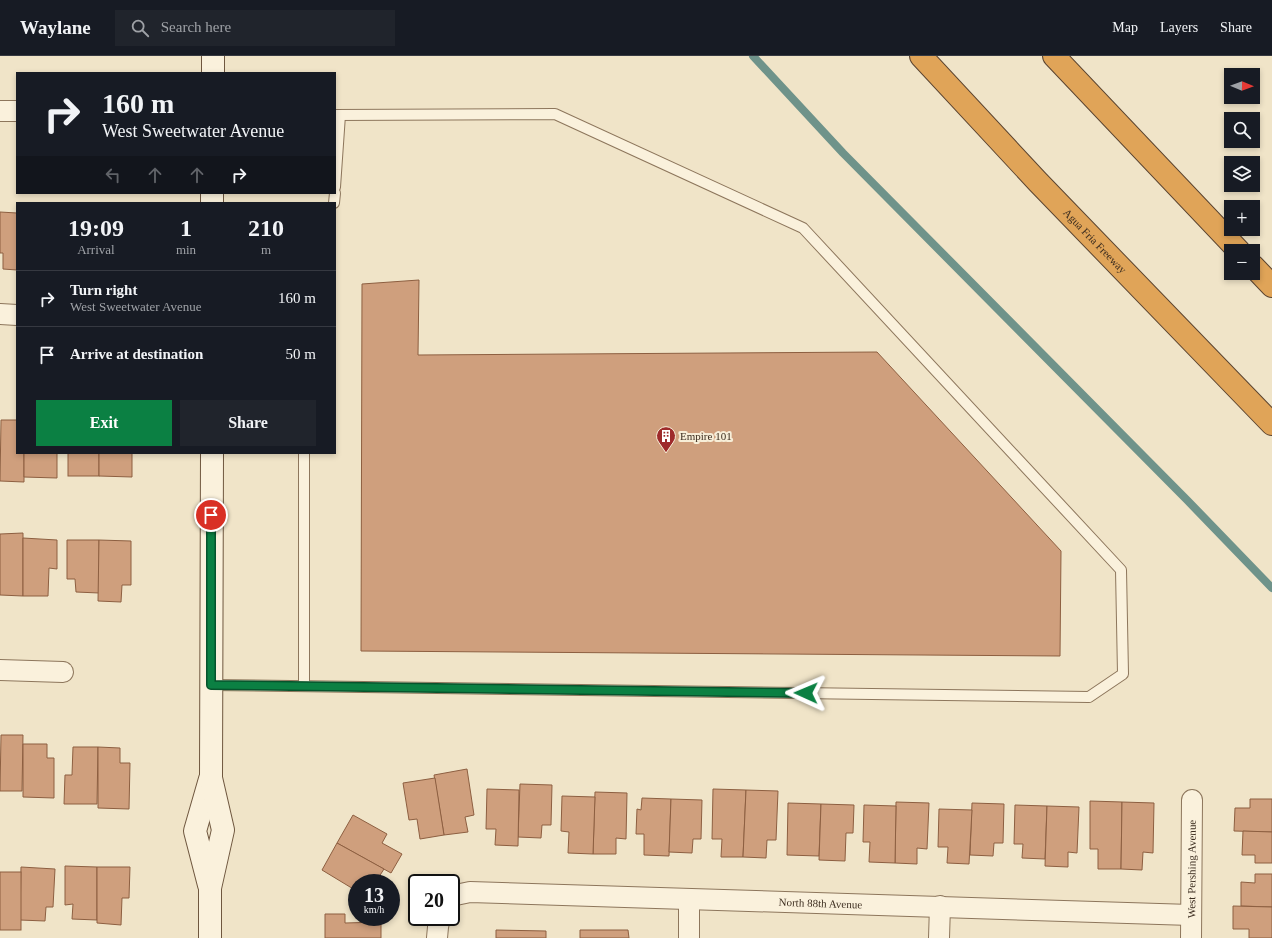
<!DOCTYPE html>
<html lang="en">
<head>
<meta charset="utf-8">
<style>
	:root { --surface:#171b24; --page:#20242c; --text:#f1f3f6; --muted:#9ea1a6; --line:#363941; --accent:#0b8043 }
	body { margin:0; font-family:Georgia,serif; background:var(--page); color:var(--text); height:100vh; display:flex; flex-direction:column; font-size:15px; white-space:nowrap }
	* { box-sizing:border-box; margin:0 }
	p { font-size:13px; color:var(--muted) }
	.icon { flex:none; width:22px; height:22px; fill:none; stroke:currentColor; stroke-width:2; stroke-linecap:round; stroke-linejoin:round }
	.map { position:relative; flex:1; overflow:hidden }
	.sheet { position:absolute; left:16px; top:146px; width:320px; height:252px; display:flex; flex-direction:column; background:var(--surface); border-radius:0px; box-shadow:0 2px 6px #0003 }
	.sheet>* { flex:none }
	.hud { position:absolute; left:16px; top:16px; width:320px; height:122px; border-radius:0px; box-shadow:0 2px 6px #0003; background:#171b24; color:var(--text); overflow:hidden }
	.needle { width:26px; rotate:91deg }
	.controls { position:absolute; left:1224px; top:12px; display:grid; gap:8px }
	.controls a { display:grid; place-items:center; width:36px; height:36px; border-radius:0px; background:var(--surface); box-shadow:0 2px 6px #0003; font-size:20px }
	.speed { position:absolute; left:348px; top:818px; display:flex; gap:8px; font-size:20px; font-weight:700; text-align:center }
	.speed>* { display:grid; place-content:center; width:52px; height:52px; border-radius:50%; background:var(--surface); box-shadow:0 2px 6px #0003; line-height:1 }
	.speed small { font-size:10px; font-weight:400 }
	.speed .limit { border:2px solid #111; border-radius:6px; background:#fff; color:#111 }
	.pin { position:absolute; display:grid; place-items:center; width:34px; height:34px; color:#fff; margin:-17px; border:2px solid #fff; border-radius:50%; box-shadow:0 1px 4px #0007 }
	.me { position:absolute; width:44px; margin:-22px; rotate:271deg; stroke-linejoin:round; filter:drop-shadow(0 0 3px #0008) }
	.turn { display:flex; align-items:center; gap:14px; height:84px; padding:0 20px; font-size:18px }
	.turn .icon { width:52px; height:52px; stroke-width:2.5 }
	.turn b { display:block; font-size:28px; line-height:34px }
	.lanes { display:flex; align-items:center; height:38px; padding:0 20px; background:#0003; justify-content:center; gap:20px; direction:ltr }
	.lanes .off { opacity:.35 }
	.eta { display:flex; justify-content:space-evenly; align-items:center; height:68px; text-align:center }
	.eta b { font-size:24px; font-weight:700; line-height:28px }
	.action { display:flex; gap:8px; margin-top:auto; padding:8px 20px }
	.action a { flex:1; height:46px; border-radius:0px; background:var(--accent); color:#fff; font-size:16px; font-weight:700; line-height:46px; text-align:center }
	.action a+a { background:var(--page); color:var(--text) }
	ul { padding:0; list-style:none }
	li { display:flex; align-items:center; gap:12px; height:56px; padding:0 20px; border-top:1px solid var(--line) }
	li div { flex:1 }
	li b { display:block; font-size:15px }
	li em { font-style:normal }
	header { display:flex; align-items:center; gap:24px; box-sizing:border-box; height:56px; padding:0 20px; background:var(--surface); border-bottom:1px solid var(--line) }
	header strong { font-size:19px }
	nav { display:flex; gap:22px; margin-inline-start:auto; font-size:14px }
	.search { width:280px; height:36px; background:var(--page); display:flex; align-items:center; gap:10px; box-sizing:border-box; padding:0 14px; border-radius:0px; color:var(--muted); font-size:15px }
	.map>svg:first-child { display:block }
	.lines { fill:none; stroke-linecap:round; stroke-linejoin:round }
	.stream { stroke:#6f938a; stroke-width:8 }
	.building { fill:#cf9f7d; stroke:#8d5f41 }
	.lane-casing { stroke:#8d765c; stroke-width:12 }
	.street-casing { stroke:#8d765c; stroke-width:22 }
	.secondary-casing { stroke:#6f573f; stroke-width:24 }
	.highway-casing { stroke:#5b4430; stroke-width:24 }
	.lane { stroke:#faf1dc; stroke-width:10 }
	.street { stroke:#faf1dc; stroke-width:20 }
	.secondary { stroke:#faf1dc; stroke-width:22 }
	.highway { stroke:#e0a458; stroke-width:22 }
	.route-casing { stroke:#07532c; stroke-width:10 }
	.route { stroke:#0b8043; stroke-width:7 }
	.labels { text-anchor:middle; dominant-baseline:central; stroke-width:4; stroke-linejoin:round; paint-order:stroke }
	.street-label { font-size:11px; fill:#3d2e20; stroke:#f7eed8 }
	.poi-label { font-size:11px; fill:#3d2e20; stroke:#f7eed8; text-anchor:start }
</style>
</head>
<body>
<header>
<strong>Waylane</strong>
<div class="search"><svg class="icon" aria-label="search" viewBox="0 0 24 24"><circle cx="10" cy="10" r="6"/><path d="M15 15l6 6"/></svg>Search here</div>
<nav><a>Map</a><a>Layers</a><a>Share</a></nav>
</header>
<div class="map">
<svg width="1272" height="882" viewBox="0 0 1272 882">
	<rect width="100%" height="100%" fill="#f0e4c8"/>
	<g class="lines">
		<polyline class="stream" points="753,0 843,97 1187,444 1272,532"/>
	</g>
	<g class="building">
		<polygon points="0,156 17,157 17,214 3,213 3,197 0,197"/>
		<polygon points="419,224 418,299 877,296 1061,495 1060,600 361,595 362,228"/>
		<polygon points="1,364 17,364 17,397 24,397 24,426 0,425"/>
		<polygon points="24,397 57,397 57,422 24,421"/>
		<rect x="68" y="397" width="31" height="23"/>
		<polygon points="99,397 132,397 132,421 99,420"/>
		<polygon points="23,477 23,540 0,539 0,478"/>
		<polygon points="23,482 57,484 57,513 49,512 48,540 23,540"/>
		<polygon points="67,484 99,484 99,537 76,536 75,523 67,523"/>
		<polygon points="99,484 131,485 131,529 122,529 121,546 98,545"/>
		<polygon points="1,679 23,679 22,735 0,735"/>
		<polygon points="23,688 47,688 47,702 54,702 54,742 23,741"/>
		<polygon points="73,691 98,691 97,748 64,748 65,719 72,719"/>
		<polygon points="98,691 120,692 120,707 130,707 129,753 98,752"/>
		<polygon points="467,713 474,759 465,761 468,776 444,779 434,719"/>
		<polygon points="435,722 444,779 420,783 417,763 409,764 403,727"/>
		<polygon points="520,728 552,729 551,769 542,769 541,782 518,781"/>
		<polygon points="487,733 519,734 518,790 495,789 496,773 486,773"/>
		<polygon points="713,733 746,734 743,801 721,801 722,783 712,783"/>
		<polygon points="746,734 778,735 776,784 767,784 766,802 743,801"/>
		<polygon points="595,736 627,737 626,783 616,782 616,798 593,798"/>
		<polygon points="562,740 595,741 593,798 568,797 569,776 561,775"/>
		<polygon points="642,742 671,743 669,800 644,799 644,778 636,778 637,753 641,754"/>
		<polygon points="671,743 702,744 701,783 693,783 692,797 669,796"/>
		<polygon points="1250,743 1272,743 1272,776 1234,775 1235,752 1250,752"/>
		<polygon points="1090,745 1122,746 1121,813 1098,813 1098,793 1090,793"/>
		<polygon points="896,746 929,747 927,793 917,792 917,808 895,807"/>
		<polygon points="1122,746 1154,747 1153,797 1143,796 1142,814 1121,813"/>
		<polygon points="788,747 821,748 819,800 787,799"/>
		<polygon points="972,747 1004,748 1003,787 994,787 993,800 970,799"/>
		<polygon points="821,748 854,749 853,777 846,777 845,805 819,804"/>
		<polygon points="864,749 896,750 895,807 869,806 870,786 863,786"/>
		<polygon points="1015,749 1047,750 1045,803 1022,802 1023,788 1014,788"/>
		<polygon points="1047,750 1079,751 1077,797 1068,796 1068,811 1045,810"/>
		<polygon points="939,753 972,754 969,808 947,807 948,791 938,791"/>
		<polygon points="353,759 387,778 382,787 402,798 391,817 337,787"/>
		<polygon points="1243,775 1272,776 1272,807 1255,807 1255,799 1242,799"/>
		<polygon points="337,787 384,813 375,827 357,827 355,834 322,814"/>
		<polygon points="65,810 97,811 97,864 72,863 73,848 65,849"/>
		<polygon points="21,811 55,813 53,851 46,851 45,865 20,864"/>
		<polygon points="97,811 130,811 129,842 122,842 121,869 97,867"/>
		<rect x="0" y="816" width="21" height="58"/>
		<polygon points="1255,818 1272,818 1272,851 1241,850 1241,826 1255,827"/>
		<polygon points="1233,850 1272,851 1272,882 1249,882 1249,873 1233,873"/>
		<polygon points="325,858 345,858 345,867 381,866 381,882 325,882"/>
		<polygon points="496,874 546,875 546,882 496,882"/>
		<polygon points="580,874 628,874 629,882 580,882"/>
	</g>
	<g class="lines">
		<defs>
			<g id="lane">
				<polyline points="335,131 340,59"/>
				<polyline points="334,147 335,137"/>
				<polyline points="211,629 1089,641 1123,618 1121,514 803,172 555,58 335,59"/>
				<polyline points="304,630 304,397"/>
			</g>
			<g id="street">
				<polyline points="0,55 17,55"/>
				<polyline points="0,258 17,259"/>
				<polyline points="0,614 63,616"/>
				<path id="s1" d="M451,840l19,-4 721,23"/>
				<polyline points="437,882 438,871 440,861"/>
				<polyline points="689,882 689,844"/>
				<polyline points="939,882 940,850"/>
				<path id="s2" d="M1191,882l1,-138"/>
			</g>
			<g id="secondary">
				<polyline points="213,17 213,0"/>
				<polyline points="212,147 212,137"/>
				<polyline points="209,829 195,775 210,723"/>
				<polyline points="210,882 210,832 223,774 211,722 212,397"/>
			</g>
			<g id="highway">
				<path id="s3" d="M921,0l117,126 234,242"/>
				<polyline points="1054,0 1239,195"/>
				<polyline points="1253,210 1272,230"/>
			</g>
		</defs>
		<use href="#lane" class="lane-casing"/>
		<use href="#street" class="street-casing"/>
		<use href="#secondary" class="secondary-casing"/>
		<use href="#highway" class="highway-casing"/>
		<use href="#lane" class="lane"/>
		<use href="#street" class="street"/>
		<use href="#secondary" class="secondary"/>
		<use href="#highway" class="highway"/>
	</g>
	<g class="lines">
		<defs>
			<polyline id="route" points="211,459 211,629 806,637"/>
		</defs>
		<use href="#route" class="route-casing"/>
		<use href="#route" class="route"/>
	</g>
	<defs>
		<symbol id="building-pin" viewBox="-11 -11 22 30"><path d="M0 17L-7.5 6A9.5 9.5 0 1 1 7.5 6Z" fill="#9e2a2b" stroke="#f7eed8"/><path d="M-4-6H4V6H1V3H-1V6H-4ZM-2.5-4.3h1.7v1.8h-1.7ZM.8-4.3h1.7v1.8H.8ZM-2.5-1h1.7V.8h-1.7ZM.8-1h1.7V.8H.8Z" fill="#fff"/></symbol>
	</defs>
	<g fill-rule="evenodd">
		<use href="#building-pin" x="655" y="369" width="22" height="30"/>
	</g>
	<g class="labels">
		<g class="street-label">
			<text stroke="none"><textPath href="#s3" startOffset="254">Agua Fria Freeway</textPath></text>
			<text stroke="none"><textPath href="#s2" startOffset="69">West Pershing Avenue</textPath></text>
			<text stroke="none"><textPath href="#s1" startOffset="370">North 88th Avenue</textPath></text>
		</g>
		<g class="poi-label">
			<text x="680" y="380">Empire 101</text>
		</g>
	</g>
</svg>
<div class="controls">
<a><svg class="needle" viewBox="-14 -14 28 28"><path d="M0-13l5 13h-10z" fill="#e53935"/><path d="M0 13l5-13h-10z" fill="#9ea1a6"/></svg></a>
<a><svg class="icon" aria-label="search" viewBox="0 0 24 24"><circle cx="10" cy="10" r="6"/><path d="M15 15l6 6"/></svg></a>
<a><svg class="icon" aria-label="layers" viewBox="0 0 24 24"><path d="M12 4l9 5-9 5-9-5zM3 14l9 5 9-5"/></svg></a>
<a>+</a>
<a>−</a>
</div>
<div class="speed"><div>13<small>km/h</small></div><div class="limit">20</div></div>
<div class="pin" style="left:211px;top:459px;background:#d93025"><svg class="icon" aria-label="arrive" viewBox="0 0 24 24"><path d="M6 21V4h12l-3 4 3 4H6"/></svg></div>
<svg class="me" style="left:806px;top:637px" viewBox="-20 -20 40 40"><path d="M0-17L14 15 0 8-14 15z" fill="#0b8043" stroke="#fff" stroke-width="4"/></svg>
<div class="hud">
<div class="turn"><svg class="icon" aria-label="right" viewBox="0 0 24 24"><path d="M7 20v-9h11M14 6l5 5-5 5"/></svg><div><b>160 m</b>West Sweetwater Avenue</div></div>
<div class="lanes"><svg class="icon off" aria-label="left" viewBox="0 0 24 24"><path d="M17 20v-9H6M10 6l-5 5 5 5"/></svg><svg class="icon off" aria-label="ahead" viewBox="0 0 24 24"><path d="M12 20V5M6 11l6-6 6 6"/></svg><svg class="icon off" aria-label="ahead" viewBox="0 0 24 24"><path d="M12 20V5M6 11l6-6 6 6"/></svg><svg class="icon" aria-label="right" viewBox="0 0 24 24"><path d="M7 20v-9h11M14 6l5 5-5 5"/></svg></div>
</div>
<section class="sheet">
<div class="eta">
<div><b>19:09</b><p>Arrival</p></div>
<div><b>1</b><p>min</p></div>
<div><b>210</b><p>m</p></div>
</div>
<ul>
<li><svg class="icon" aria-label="right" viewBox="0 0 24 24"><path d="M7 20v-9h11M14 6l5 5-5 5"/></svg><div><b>Turn right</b><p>West Sweetwater Avenue</p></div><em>160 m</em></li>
<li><svg class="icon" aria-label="arrive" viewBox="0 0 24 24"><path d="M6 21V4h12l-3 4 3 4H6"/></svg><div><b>Arrive at destination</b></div><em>50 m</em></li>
</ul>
<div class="action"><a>Exit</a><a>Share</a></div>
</section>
</div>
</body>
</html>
